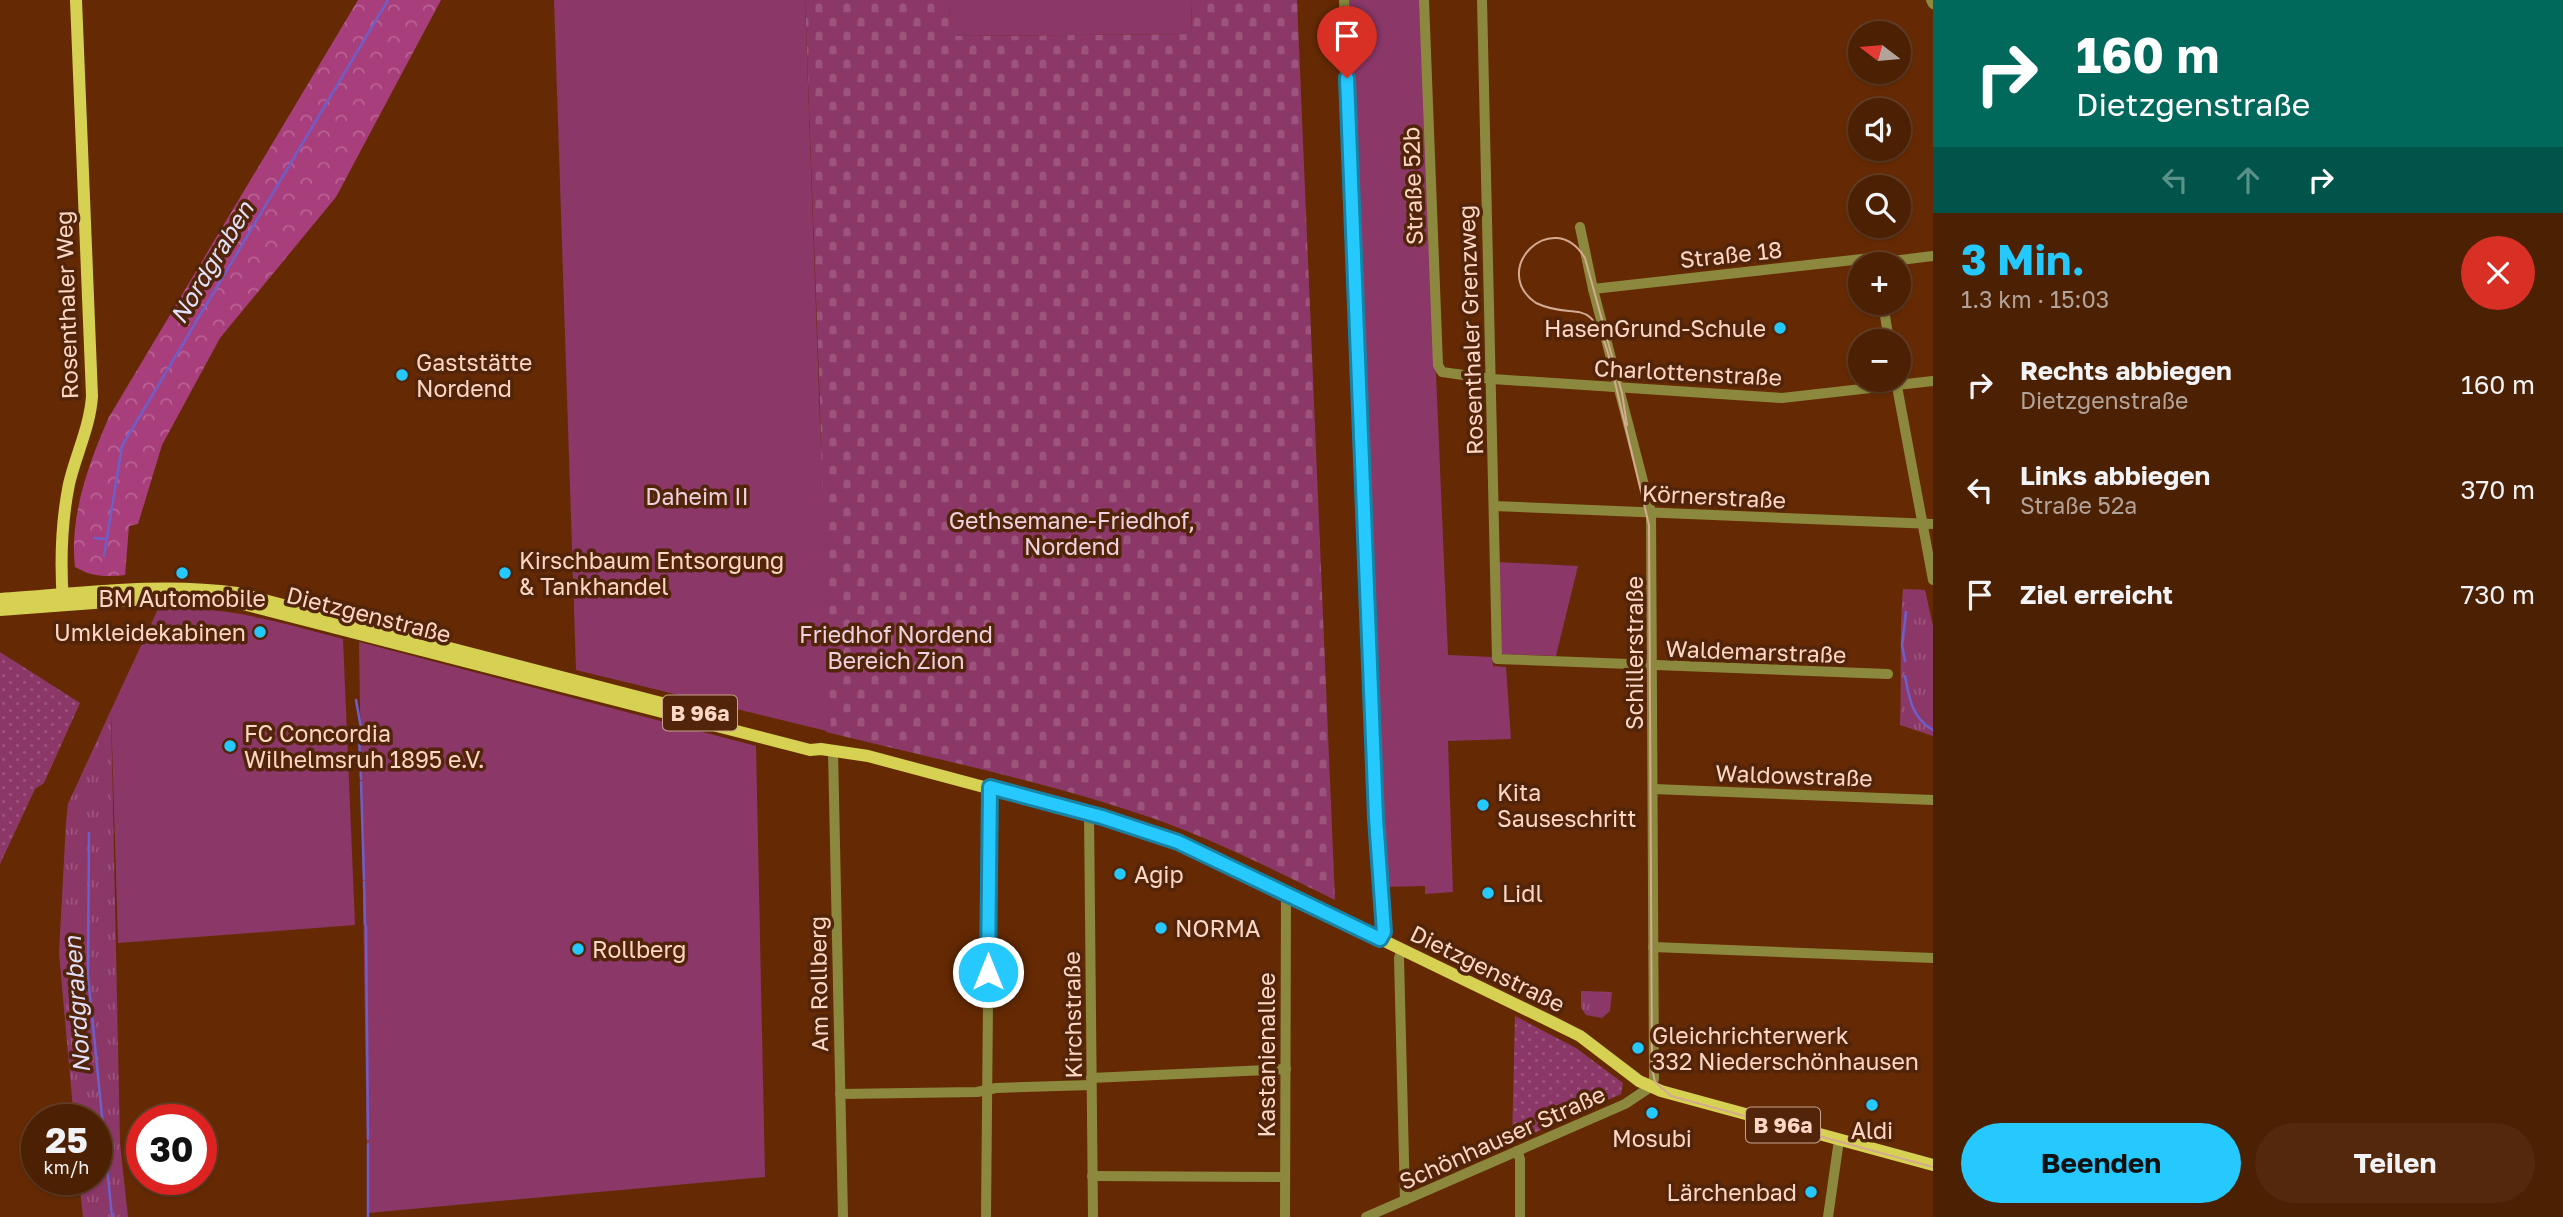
<!DOCTYPE html>
<html lang="de">
<head>
<meta charset="utf-8">
<style>
	:root { --surface:#4c2003; --page:#53280d; --text:#f1f3f6; --muted:#b2a39a; --line:#633e25; --accent:#25c9fe }
	body { margin:0; font-family:"Golos Text",sans-serif; background:var(--page); color:var(--text); height:100vh; display:flex; flex-direction:column; font-size:26px; white-space:nowrap }
	* { box-sizing:border-box; margin:0 }
	p { font-size:23px; color:var(--muted) }
	.icon { flex:none; width:38px; height:38px; fill:none; stroke:currentColor; stroke-width:2; stroke-linecap:round; stroke-linejoin:round }
	.map { position:relative; flex:1; overflow:hidden }
	.sheet { display:flex; flex-direction:column; background:var(--surface); width:630px }
	.sheet>* { flex:none }
	.top-card { background:#00695c; color:#fff; overflow:hidden }
	.needle { width:46px; rotate:286deg }
	.fabs { position:absolute; left:1848px; top:21px; display:grid; gap:14px }
	.fabs a { display:grid; place-items:center; width:63px; height:63px; border-radius:50%; background:var(--surface); box-shadow:0 2px 5px #0004,0 0 0 2px var(--line); font-size:35px }
	.speed { position:absolute; left:21px; top:1104px; display:flex; gap:14px; font-size:35px; font-weight:700; text-align:center }
	.speed>* { display:grid; place-content:center; width:91px; height:91px; border-radius:50%; background:var(--surface); box-shadow:0 2px 5px #0004,0 0 0 2px var(--line); line-height:1 }
	.speed small { font-size:18px; font-weight:400 }
	.speed .limit { border:10px solid #d22; background:#fff; color:#111 }
	.pin { position:absolute; display:grid; place-items:center; width:60px; height:60px; color:#fff; margin:-72px -30px; border-radius:50% 50% 50% 0; rotate:-45deg; box-shadow:0 0 7px #0007 }
	.pin .icon { rotate:45deg }
	.me { position:absolute; width:77px; margin:-38px; rotate:0deg; stroke-linejoin:round; filter:drop-shadow(0 0 5px #0008) }
	.turn { display:flex; align-items:center; gap:24px; height:147px; padding:0 28px; font-size:32px }
	.turn .icon { width:91px; height:91px; stroke-width:2.5 }
	.turn b { display:block; font-size:49px; line-height:60px }
	.lanes { display:flex; align-items:center; height:66px; padding:0 28px; background:#0003; justify-content:center; gap:35px; direction:ltr }
	.lanes .off { opacity:.35 }
	.round { display:grid; place-items:center; flex:none; width:74px; height:74px; border-radius:37px; background:var(--page) }
	.overview { display:flex; align-items:center; justify-content:space-between; height:119px; padding:0 28px }
	h1 { font-size:42px; font-weight:700; line-height:52px; color:var(--accent) }
	.primary-button { display:flex; gap:14px; margin-top:auto; padding:14px 28px }
	.primary-button a { flex:1; height:80px; border-radius:42px; background:var(--accent); color:#111; font-size:28px; font-weight:700; line-height:80px; text-align:center }
	.primary-button a+a { background:var(--page); color:var(--text) }
	ul { padding:0; list-style:none }
	li { display:flex; align-items:center; gap:21px; height:105px; padding:0 28px }
	li div { flex:1 }
	li b { display:block; font-size:26px }
	li em { font-style:normal }
	main { display:flex; flex:1; min-height:0 }
	.map>svg:first-child { display:block }
	.grass { fill:url(#grass-tufts) }
	.forest { fill:url(#forest-crowns) }
	.cemetery { fill:url(#cemetery-stones) }
	.park { fill:url(#park-dots) }
	.garden { fill:#8b3868 }
	.lines { fill:none; stroke-linecap:round; stroke-linejoin:round }
	.stream { stroke:#6e5ec7; stroke-width:2.5 }
	.minor { stroke:#8c893e; stroke-width:10 }
	.major { stroke:#d6d152; stroke-width:12 }
	.tram { stroke:#d4aa92; stroke-width:2 }
	.route-casing { stroke:#1883a5; stroke-width:18 }
	.route { stroke:#25c9fe; stroke-width:12 }
	.poi-dot { fill:#25c9fe; stroke:#52250a; stroke-width:2.5 }
	.labels { text-anchor:middle; dominant-baseline:central; stroke-width:7; stroke-linejoin:round; paint-order:stroke }
	.shield { fill:#52250a; stroke:#c9a28d; stroke-width:2 }
	.shield-label { font-size:21px; font-weight:bold; fill:#fcd7c5 }
	.street-label { font-size:23px; fill:#fcd7c5; stroke:#52250a }
	.poi-label { font-size:23px; fill:#fcd7c5; stroke:#52250a; text-anchor:start }
	.park-label { font-size:23px; fill:#eed1df; stroke:#52250a }
	.water-label { font-size:24px; font-style:italic; fill:#e2e1fc; stroke:#52250a }
</style>
</head>
<body>
<main>
<div class="map">
<svg width="1933" height="1217" viewBox="0 0 1933 1217">
	<defs>
		<pattern id="grass-tufts" width="24" height="20" patternUnits="userSpaceOnUse" patternTransform="scale(1.75)"><rect width="24" height="20" fill="#8b3868"/><path d="M3 7l-1-3M5 7V3M7 7l1-3M15 17l-1-3M17 17v-4M19 17l1-3" fill="none" stroke="#9c547c"/></pattern>
		<pattern id="forest-crowns" width="20" height="18" patternUnits="userSpaceOnUse" patternTransform="scale(1.75)"><rect width="20" height="18" fill="#a93e7d"/><path d="M2 6a3 3 0 1 1 6 0M12 15a3 3 0 1 1 6 0" fill="none" stroke="#ba6294"/></pattern>
		<pattern id="cemetery-stones" width="16" height="16" patternUnits="userSpaceOnUse" patternTransform="scale(1.75)"><rect width="16" height="16" fill="#8b3868"/><path d="M2 7V4a2 2 0 0 1 4 0v3zM10 15v-3a2 2 0 0 1 4 0v3z" fill="#9c547c"/></pattern>
		<pattern id="park-dots" width="8" height="8" patternUnits="userSpaceOnUse" patternTransform="scale(1.75)"><rect width="8" height="8" fill="#8b3868"/><path d="M2 2h.1M6 6h.1" fill="none" stroke="#9c547c" stroke-width="1.8" stroke-linecap="round"/></pattern>
	</defs>
	<rect width="100%" height="100%" fill="#652a04"/>
	<g class="grass">
		<path d="M1903,589l22,1 8,36v110l-33,-11c2,-46 -1,-90 3,-136z"/>
		<polygon points="111,710 120,1144 128,1217 83,1217 79,1180 96,1180 96,1120 74,1120 59,953 66,822 68,804"/>
		<polygon points="1581,991 1612,992 1610,1011 1602,1018 1586,1015 1581,1008"/>
	</g>
	<path class="forest" d="M358,0h83l-105,197 -116,141 -58,107 -24,79 -9,2 -4,49c-20,2 -33,2 -50,-8 -6,-50 14,-105 34,-150z"/>
	<path class="cemetery" d="M805,0h144l2,36 241,-2 -1,-34h106l38,900c-59,-29 -118,-59 -180,-81 -107,-37 -220,-60 -329,-87l-6,-327z"/>
	<g class="park">
		<polygon points="0,652 80,703 44,783 35,789 0,864"/>
		<polygon points="1515,1016 1576,1048 1623,1083 1621,1094 1512,1143"/>
	</g>
	<g class="garden">
		<polygon points="554,0 805,0 831,732 576,670"/>
		<polygon points="949,0 1191,0 1192,34 950,36"/>
		<polygon points="1344,0 1420,0 1448,655 1492,657 1493,666 1506,667 1511,739 1448,741 1453,892 1425,894 1425,886 1383,887"/>
		<polygon points="1496,562 1578,566 1556,656 1500,654"/>
		<path d="M159,607c70,0 117,14 184,32l12,286 -237,18 -7,-233z"/>
		<polygon points="359,642 756,746 765,1177 368,1213"/>
	</g>
	<g class="lines">
		<g class="stream">
			<polyline points="94,538 104,539"/>
			<polyline points="104,556 122,446 388,0"/>
			<polyline points="1905,661 1902,645 1906,612"/>
			<path d="M1905,676c4,22 7,42 28,54"/>
			<polyline points="356,700 361,728"/>
			<polyline points="359,734 361,779"/>
			<polyline points="361,782 364,879"/>
			<polyline points="89,833 88,975 112,1217"/>
			<polyline points="364,882 365,924"/>
			<polyline points="366,926 368,1139"/>
			<polyline points="368,1144 368,1217"/>
		</g>
		<g class="minor">
			<polyline points="1344,0 1376,819 1384,932 1380,939"/>
			<polyline points="1424,0 1438,365 1442,372 1492,379 1782,398 1933,381"/>
			<polyline points="1482,0 1497,659 1888,674"/>
			<polyline points="1931,0 1933,4"/>
			<polyline points="1876,263 1933,256"/>
			<polyline points="1593,289 1871,258 1876,264"/>
			<polyline points="1883,303 1889,341"/>
			<polyline points="1896,381 1933,580"/>
			<polyline points="1494,506 1933,524"/>
			<polyline points="833,751 843,1217"/>
			<polyline points="1653,789 1933,800"/>
			<polyline points="1089,813 1093,1217"/>
			<polyline points="1653,947 1933,958"/>
			<polyline points="1402,950 1399,958 1405,1200"/>
			<polyline points="1091,1078 1286,1069"/>
			<polyline points="840,1094 977,1092 996,1088 1091,1085"/>
			<polyline points="1517,1151 1520,1159 1520,1217"/>
			<polyline points="1092,1176 1285,1177"/>
			<polyline points="986,1217 990,787"/>
			<polyline points="1285,1217 1286,893"/>
			<polyline points="1366,1217 1625,1104 1649,1088 1654,1079 1651,512 1593,289 1580,227"/>
			<polyline points="1828,1217 1839,1140"/>
		</g>
		<g class="major">
			<path d="M0,599c78,-5 158,-17 237,-6l467,121"/>
			<path d="M63,602c-3,-41 -2,-78 6,-118 7,-30 21,-57 23,-88l-16,-396"/>
			<polyline points="0,610 161,598 235,602 810,750 821,749 868,756 1152,832 1190,847 1554,1023 1580,1036 1639,1081 1661,1091 1933,1165"/>
		</g>
		<path class="tram" d="M1627,425l-5,-32 -37,-135c-32,-53 -97,12 -49,45 40,19 53,-11 72,50l41,172 3,544 3,13 16,14 262,71"/>
	</g>
	<g class="lines">
		<defs>
			<polyline id="route" points="988,972 990,787 1102,817 1178,842 1380,939 1384,932 1376,818 1347,78"/>
		</defs>
		<use href="#route" class="route-casing"/>
		<use href="#route" class="route"/>
	</g>
	<g class="poi-dot">
		<circle cx="1780" cy="328" r="7"/>
		<circle cx="402" cy="375" r="7"/>
		<circle cx="182" cy="573" r="7"/>
		<circle cx="505" cy="573" r="7"/>
		<circle cx="260" cy="632" r="7"/>
		<circle cx="230" cy="746" r="7"/>
		<circle cx="1483" cy="805" r="7"/>
		<circle cx="1120" cy="874" r="7"/>
		<circle cx="1488" cy="893" r="7"/>
		<circle cx="1161" cy="928" r="7"/>
		<circle cx="578" cy="949" r="7"/>
		<circle cx="1638" cy="1048" r="7"/>
		<circle cx="1872" cy="1105" r="7"/>
		<circle cx="1652" cy="1113" r="7"/>
		<circle cx="1811" cy="1192" r="7"/>
	</g>
	<g class="labels">
		<g class="shield">
			<rect x="663" y="695.5" width="74" height="35" rx="5"/>
			<rect x="1746" y="1107.5" width="74" height="35" rx="5"/>
		</g>
		<g class="shield-label">
			<text x="700" y="713">B 96a</text>
			<text x="1783" y="1125">B 96a</text>
		</g>
		<g class="street-label">
			<text transform="translate(1412 186) rotate(-92)">Straße 52b</text>
			<text transform="translate(1731 254) rotate(-6)">Straße 18</text>
			<text transform="translate(66 305) rotate(-92)">Rosenthaler Weg</text>
			<text transform="translate(1470 330) rotate(-92)">Rosenthaler Grenzweg</text>
			<text transform="translate(1688 372) rotate(3)">Charlottenstraße</text>
			<text transform="translate(1714 496) rotate(3)">Körnerstraße</text>
			<text transform="translate(369 614) rotate(14)">Dietzgenstraße</text>
			<text transform="translate(1756 651) rotate(2)">Waldemarstraße</text>
			<text transform="translate(1634 653) rotate(-90)">Schillerstraße</text>
			<text transform="translate(1794 775) rotate(2)">Waldowstraße</text>
			<text transform="translate(1488 968) rotate(26)">Dietzgenstraße</text>
			<text transform="translate(818 984) rotate(-91)">Am Rollberg</text>
			<text transform="translate(1072 1015) rotate(-91)">Kirchstraße</text>
			<text transform="translate(1266 1055) rotate(-90)">Kastanienallee</text>
			<text transform="translate(1502 1137) rotate(-24)">Schönhauser Straße</text>
		</g>
		<g class="poi-label">
			<text x="1766" y="328" text-anchor="end">HasenGrund-Schule</text>
			<text x="416" y="362">Gaststätte<tspan x="416" dy="26">Nordend</tspan></text>
			<text x="519" y="560">Kirschbaum Entsorgung<tspan x="519" dy="26">&amp; Tankhandel</tspan></text>
			<text x="182" y="598" text-anchor="middle">BM Automobile</text>
			<text x="246" y="632" text-anchor="end">Umkleidekabinen</text>
			<text x="244" y="733">FC Concordia<tspan x="244" dy="26">Wilhelmsruh 1895 e.V.</tspan></text>
			<text x="1497" y="792">Kita<tspan x="1497" dy="26">Sauseschritt</tspan></text>
			<text x="1134" y="874">Agip</text>
			<text x="1502" y="893">Lidl</text>
			<text x="1175" y="928">NORMA</text>
			<text x="592" y="949">Rollberg</text>
			<text x="1652" y="1035">Gleichrichterwerk<tspan x="1652" dy="26">332 Niederschönhausen</tspan></text>
			<text x="1872" y="1130" text-anchor="middle">Aldi</text>
			<text x="1652" y="1138" text-anchor="middle">Mosubi</text>
			<text x="1797" y="1192" text-anchor="end">Lärchenbad</text>
		</g>
		<g class="park-label">
			<text x="697" y="496">Daheim II</text>
			<text x="1072" y="520">Gethsemane-Friedhof,<tspan x="1072" dy="26">Nordend</tspan></text>
			<text x="896" y="634">Friedhof Nordend<tspan x="896" dy="26">Bereich Zion</tspan></text>
		</g>
		<g class="water-label">
			<text transform="translate(211 262) rotate(-59)">Nordgraben</text>
			<text transform="translate(76 1005) rotate(-94)">Nordgraben</text>
		</g>
	</g>
</svg>
<div class="fabs">
<a><svg class="needle" viewBox="-14 -14 28 28"><path d="M0-13l5 13h-10z" fill="#e53935"/><path d="M0 13l5-13h-10z" fill="#b2a39a"/></svg></a>
<a><svg class="icon" aria-label="sound" viewBox="0 0 24 24"><path d="M4 9h4l5-4v14l-5-4H4zM17 9q2 3 0 6"/></svg></a>
<a><svg class="icon" aria-label="search" viewBox="0 0 24 24"><circle cx="10" cy="10" r="6"/><path d="M15 15l6 6"/></svg></a>
<a>+</a>
<a>−</a>
</div>
<div class="speed"><div>25<small>km/h</small></div><div class="limit">30</div></div>
<div class="pin" style="left:1347px;top:78px;background:#d93025"><svg class="icon" aria-label="arrive" viewBox="0 0 24 24"><path d="M6 21V4h12l-3 4 3 4H6"/></svg></div>
<svg class="me" style="left:988px;top:972px" viewBox="-20 -20 40 40"><circle r="17" fill="#25c9fe" stroke="#fff" stroke-width="3"/><path d="M0-11L8 9 0 5-8 9z" fill="#fff"/></svg>
</div>
<section class="sheet">
<div class="top-card">
<div class="turn"><svg class="icon" aria-label="right" viewBox="0 0 24 24"><path d="M7 20v-9h11M14 6l5 5-5 5"/></svg><div><b>160 m</b>Dietzgenstraße</div></div>
<div class="lanes"><svg class="icon off" aria-label="left" viewBox="0 0 24 24"><path d="M17 20v-9H6M10 6l-5 5 5 5"/></svg><svg class="icon off" aria-label="ahead" viewBox="0 0 24 24"><path d="M12 20V5M6 11l6-6 6 6"/></svg><svg class="icon" aria-label="right" viewBox="0 0 24 24"><path d="M7 20v-9h11M14 6l5 5-5 5"/></svg></div>
</div>
<div class="overview"><div><h1>3 Min.</h1><p>1.3 km · 15:03</p></div><a class="round" style="background:#d93025;color:#fff"><svg class="icon" aria-label="close" viewBox="0 0 24 24"><path d="M6 6l12 12M18 6L6 18"/></svg></a></div>
<ul>
<li><svg class="icon" aria-label="right" viewBox="0 0 24 24"><path d="M7 20v-9h11M14 6l5 5-5 5"/></svg><div><b>Rechts abbiegen</b><p>Dietzgenstraße</p></div><em>160 m</em></li>
<li><svg class="icon" aria-label="left" viewBox="0 0 24 24"><path d="M17 20v-9H6M10 6l-5 5 5 5"/></svg><div><b>Links abbiegen</b><p>Straße 52a</p></div><em>370 m</em></li>
<li><svg class="icon" aria-label="arrive" viewBox="0 0 24 24"><path d="M6 21V4h12l-3 4 3 4H6"/></svg><div><b>Ziel erreicht</b></div><em>730 m</em></li>
</ul>
<div class="primary-button"><a>Beenden</a><a>Teilen</a></div>
</section>
</main>
</body>
</html>
